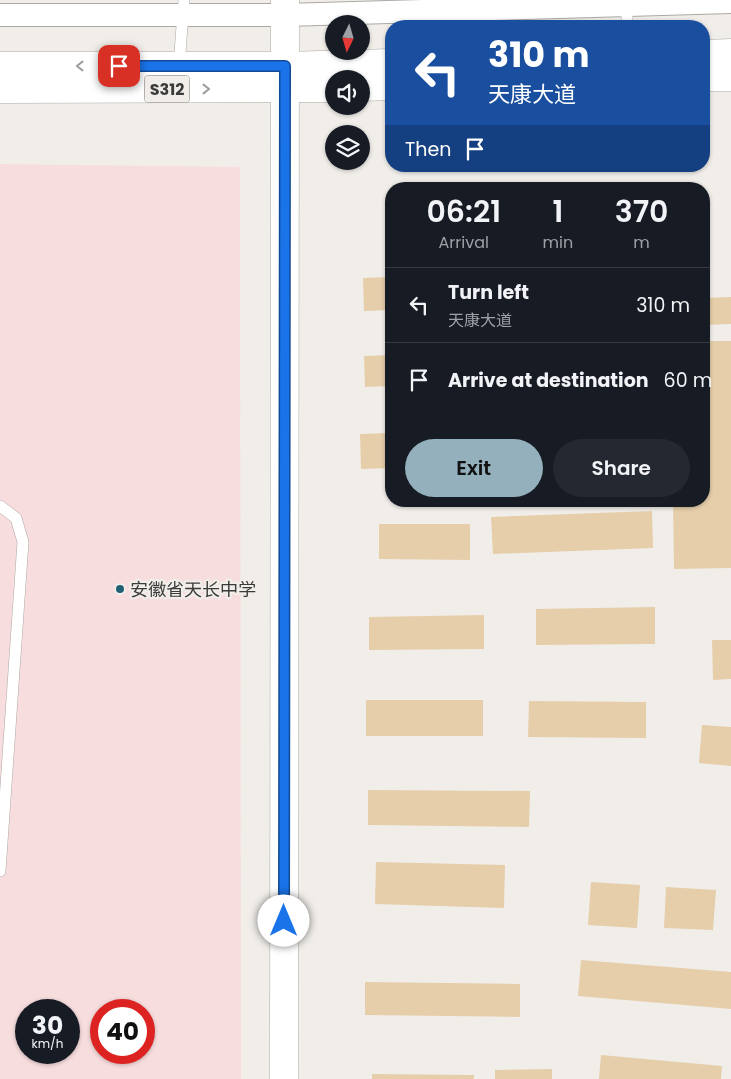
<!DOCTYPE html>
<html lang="en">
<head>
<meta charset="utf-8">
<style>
	:root { --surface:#171b24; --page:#242831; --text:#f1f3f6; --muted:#9ea1a6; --line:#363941; --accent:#93b0bc }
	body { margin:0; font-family:Poppins,"Noto Sans SC",sans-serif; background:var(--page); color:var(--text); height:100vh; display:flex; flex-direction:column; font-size:19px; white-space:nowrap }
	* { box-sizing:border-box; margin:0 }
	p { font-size:16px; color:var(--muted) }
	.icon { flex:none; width:28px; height:28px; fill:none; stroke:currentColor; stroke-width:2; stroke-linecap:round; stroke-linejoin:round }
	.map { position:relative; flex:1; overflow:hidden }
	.drawer { position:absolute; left:385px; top:182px; width:325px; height:325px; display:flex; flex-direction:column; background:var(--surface); border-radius:20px; box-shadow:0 1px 4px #0004 }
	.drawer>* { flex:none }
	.guide { position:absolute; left:385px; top:20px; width:325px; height:152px; border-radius:20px; box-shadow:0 1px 4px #0004; background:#1a4fa0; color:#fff; overflow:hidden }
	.needle { width:32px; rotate:185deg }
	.tools { position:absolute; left:325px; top:15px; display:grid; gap:10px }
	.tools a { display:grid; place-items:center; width:45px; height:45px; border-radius:50%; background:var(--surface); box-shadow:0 1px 4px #0004; font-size:25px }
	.speed { position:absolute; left:15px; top:999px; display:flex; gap:10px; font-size:25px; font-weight:700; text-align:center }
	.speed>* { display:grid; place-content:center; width:65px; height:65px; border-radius:50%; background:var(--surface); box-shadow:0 1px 4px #0004; line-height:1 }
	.speed small { font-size:12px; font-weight:400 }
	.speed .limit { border:8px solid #d22; background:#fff; color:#111 }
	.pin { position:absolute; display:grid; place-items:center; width:42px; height:42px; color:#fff; margin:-21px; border-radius:10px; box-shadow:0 2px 8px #0006 }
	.me { position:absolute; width:55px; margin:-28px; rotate:0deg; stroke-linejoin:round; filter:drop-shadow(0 0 4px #0008) }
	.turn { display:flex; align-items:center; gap:18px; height:105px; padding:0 20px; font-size:22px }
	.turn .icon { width:65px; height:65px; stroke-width:2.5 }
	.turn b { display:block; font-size:35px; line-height:42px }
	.then { display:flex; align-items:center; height:48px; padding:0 20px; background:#0003; gap:10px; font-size:19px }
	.eta { display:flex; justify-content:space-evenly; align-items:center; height:85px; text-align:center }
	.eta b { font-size:30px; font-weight:600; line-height:35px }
	.button { display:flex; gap:10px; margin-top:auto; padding:10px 20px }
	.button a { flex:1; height:58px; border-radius:30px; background:var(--accent); color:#111; font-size:20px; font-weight:600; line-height:58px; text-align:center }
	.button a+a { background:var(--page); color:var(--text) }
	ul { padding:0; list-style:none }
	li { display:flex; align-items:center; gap:15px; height:75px; padding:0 20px; border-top:1px solid var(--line) }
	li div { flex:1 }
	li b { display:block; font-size:19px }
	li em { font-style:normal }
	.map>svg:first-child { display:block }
	.education { fill:#f8ddde; fill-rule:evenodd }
	.building { fill:#e6ceaa }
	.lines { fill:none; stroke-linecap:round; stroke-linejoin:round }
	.service-casing { stroke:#aca9a5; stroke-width:12 }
	.minor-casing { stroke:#aca9a5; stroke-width:24 }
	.tertiary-casing { stroke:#aca9a5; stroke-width:29 }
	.primary-casing { stroke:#aca9a5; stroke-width:29 }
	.service { stroke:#fff; stroke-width:11 }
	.minor { stroke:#fff; stroke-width:22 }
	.tertiary { stroke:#fff; stroke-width:28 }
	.primary { stroke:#fff; stroke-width:28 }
	.oneway { stroke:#9e9d9c }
	.route-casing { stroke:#114b97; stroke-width:12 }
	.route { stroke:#1a73e8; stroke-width:9 }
	.poi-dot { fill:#205e74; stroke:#f1eeea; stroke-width:2 }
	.labels { text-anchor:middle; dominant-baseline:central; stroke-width:4.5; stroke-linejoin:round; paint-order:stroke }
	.shield { fill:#f1eeea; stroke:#72716f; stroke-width:1 }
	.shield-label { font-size:16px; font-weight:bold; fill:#3c3b3a }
	.poi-label { font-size:18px; fill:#3c3b3a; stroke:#f1eeea; text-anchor:start }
</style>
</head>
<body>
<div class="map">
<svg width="731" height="1079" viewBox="0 0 731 1079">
	<rect width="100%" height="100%" fill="#f1eeea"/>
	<path class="education" d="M0,164l240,3 1,912h-241zM26,1010h43v42h-43zM101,1010h43v42h-43z"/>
	<g class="building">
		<polygon points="637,186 637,189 600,189 600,187"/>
		<polygon points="387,194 391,194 391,229 389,229"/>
		<polygon points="391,277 391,310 364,311 363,278"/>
		<polygon points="731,297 731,324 704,325 704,298"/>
		<polygon points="704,341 731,341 731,568 674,569 673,501 704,501"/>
		<polygon points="391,355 391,386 365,387 364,356"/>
		<polygon points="391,433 391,468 361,469 360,434"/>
		<polygon points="652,511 653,548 493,554 491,517"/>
		<polygon points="379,524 470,524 470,560 379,559"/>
		<polygon points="655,607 655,644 536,645 536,609"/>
		<polygon points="484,615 484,649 369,650 369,617"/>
		<polygon points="712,640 731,640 731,679 713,680"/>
		<rect x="366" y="700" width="117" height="36"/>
		<polygon points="529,701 646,702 646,738 528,737"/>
		<polygon points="702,725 731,727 731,766 699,763"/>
		<polygon points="368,790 530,791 529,827 368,825"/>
		<polygon points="376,862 505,865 504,908 375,904"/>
		<polygon points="591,882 640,885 637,928 588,925"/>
		<polygon points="666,887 716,890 713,930 664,928"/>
		<polygon points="581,960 731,972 731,1009 578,996"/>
		<polygon points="365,982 520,984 520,1017 365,1015"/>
		<polygon points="601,1055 722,1066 721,1079 599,1079"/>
		<polygon points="552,1069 552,1079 495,1079 495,1070"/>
		<polygon points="372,1074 474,1075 474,1079 372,1079"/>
	</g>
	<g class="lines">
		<defs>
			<g id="service">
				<polyline points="627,2 627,26"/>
				<polyline points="179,66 184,0"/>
				<polyline points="0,506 16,518 23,542 0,871"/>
			</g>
			<polyline id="minor" points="0,15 285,15 731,2"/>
			<polyline id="tertiary" points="284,1079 285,0"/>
			<g id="primary">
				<polyline points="704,54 731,53"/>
				<polyline points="0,66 285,66 391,63"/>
				<polyline points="704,77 731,77"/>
				<polyline points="361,87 391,86"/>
				<polyline points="0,89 334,88"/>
			</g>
		</defs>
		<use href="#service" class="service-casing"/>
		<use href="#minor" class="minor-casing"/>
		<use href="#tertiary" class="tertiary-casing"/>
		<use href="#primary" class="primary-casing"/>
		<use href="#service" class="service"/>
		<use href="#minor" class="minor"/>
		<use href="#tertiary" class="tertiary"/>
		<use href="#primary" class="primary"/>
	</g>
	<defs><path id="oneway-chevron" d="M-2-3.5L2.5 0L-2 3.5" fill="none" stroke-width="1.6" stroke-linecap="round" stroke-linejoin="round" transform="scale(1.25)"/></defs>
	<g class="oneway">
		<use href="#oneway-chevron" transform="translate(80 66) rotate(-180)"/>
		<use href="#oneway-chevron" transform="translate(206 89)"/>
	</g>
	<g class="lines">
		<defs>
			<polyline id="route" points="119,66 285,66 284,921"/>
		</defs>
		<use href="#route" class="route-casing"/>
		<use href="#route" class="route"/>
	</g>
	<circle class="poi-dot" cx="120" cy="589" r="5"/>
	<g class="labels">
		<rect class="shield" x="144.5" y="75.5" width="45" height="27" rx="4"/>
		<g class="shield-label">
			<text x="167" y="89">S312</text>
		</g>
		<g class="poi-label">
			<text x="130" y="589">安徽省天长中学</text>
		</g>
	</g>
</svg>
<div class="tools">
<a><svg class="needle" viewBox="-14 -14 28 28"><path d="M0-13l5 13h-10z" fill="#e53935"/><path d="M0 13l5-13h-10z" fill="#9ea1a6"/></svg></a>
<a><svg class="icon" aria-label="sound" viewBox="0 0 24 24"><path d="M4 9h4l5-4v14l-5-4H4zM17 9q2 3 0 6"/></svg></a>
<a><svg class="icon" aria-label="layers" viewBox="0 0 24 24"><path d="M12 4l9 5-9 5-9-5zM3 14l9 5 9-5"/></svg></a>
</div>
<div class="speed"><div>30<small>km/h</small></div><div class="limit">40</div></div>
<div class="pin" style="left:119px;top:66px;background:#d93025"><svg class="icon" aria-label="arrive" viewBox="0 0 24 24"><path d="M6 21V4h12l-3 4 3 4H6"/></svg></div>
<svg class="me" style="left:284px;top:921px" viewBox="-20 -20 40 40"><circle r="19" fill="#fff"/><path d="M0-13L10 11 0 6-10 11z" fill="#1a73e8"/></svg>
<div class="guide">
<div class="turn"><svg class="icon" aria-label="left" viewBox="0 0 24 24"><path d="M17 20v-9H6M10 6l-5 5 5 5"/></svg><div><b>310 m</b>天康大道</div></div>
<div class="then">Then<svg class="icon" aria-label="arrive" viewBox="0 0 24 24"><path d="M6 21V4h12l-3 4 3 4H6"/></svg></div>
</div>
<section class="drawer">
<div class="eta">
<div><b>06:21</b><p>Arrival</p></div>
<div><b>1</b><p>min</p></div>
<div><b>370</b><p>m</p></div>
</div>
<ul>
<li><svg class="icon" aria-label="left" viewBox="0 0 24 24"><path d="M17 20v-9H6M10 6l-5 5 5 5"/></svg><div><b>Turn left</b><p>天康大道</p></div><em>310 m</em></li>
<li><svg class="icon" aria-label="arrive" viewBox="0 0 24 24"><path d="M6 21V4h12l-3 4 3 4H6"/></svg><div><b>Arrive at destination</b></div><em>60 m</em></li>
</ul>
<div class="button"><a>Exit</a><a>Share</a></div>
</section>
</div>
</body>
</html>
